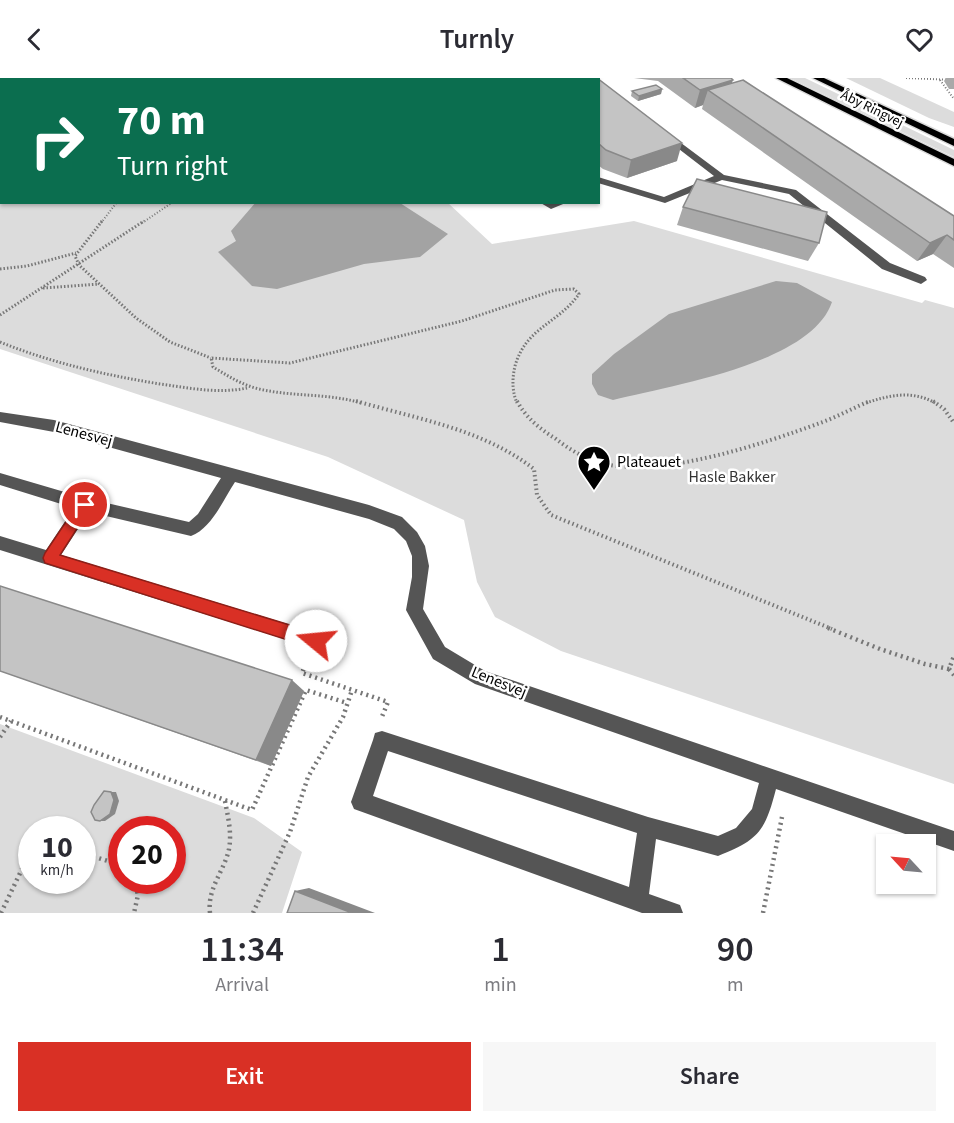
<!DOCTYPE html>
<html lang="en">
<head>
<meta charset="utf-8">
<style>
	:root { --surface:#fff; --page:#f7f7f7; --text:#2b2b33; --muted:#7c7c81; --accent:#d93025 }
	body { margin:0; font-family:"Source Sans 3",sans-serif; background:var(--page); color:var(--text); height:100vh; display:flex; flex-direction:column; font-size:22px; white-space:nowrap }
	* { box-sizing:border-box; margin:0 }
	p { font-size:20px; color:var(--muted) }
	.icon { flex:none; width:33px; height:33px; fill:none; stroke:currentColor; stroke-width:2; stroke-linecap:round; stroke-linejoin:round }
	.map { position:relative; height:835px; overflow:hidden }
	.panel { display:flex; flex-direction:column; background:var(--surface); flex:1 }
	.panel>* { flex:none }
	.hud { position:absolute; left:0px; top:0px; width:600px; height:126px; box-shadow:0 2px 4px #0004; background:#0b6e4f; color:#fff; overflow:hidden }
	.needle { width:39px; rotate:296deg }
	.buttons { position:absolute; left:876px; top:756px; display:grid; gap:12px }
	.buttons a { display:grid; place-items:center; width:60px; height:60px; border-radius:0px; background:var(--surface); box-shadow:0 2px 4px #0004; font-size:30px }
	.speed { position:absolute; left:18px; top:738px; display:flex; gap:12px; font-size:30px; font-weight:700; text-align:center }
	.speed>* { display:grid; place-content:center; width:78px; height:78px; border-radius:50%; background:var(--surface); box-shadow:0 2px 4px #0004; line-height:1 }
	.speed small { font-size:15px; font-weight:400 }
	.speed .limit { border:9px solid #d22; background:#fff; color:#111 }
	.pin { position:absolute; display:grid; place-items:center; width:51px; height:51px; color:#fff; margin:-26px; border:3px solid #fff; border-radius:50%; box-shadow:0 2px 6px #0007 }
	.me { position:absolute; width:66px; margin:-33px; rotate:287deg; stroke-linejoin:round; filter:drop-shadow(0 0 4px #0008) }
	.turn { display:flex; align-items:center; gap:21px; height:126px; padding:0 18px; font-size:27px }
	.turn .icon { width:78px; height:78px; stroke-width:2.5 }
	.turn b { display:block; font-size:42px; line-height:51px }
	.eta { display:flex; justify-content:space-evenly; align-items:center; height:102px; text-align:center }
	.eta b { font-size:36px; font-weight:600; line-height:42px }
	.cta { display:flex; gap:12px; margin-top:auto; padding:12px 18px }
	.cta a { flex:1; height:69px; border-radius:0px; background:var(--accent); color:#fff; font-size:24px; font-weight:600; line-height:69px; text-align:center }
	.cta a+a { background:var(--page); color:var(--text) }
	header { display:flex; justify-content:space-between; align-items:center; height:78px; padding:0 18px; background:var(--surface); font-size:27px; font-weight:600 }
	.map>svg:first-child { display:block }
	.green { fill:#dcdcdc; fill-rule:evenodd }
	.water { fill:#a3a3a3 }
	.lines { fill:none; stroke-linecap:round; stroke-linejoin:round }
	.major-casing { stroke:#dbdbdb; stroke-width:3 }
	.path-far3 { stroke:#777; stroke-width:2; stroke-dasharray:1 2; stroke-linecap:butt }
	.path-far2 { stroke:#777; stroke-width:3; stroke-dasharray:1.5 2; stroke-linecap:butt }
	.path-far1 { stroke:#777; stroke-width:4; stroke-dasharray:1.5 3; stroke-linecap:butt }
	.path { stroke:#777; stroke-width:4.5; stroke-dasharray:2 4; stroke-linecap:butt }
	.minor { fill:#555; fill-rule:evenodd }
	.major { fill:#000; fill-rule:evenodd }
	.wall { fill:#a9a9a9 }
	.shaded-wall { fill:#898989 }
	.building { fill:#c4c4c4; stroke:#898989; stroke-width:1.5 }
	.route { fill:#d93025; stroke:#8d1f18; stroke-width:1.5 }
	.labels { text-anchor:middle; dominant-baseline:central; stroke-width:5; stroke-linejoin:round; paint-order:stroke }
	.far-street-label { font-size:14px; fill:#000; stroke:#fff }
	.street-label { font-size:16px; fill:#000; stroke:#fff }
	.poi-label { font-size:16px; fill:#000; stroke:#fff; text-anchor:start }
	.park-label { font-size:16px; fill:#333; stroke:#fff }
</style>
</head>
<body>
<header><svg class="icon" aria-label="back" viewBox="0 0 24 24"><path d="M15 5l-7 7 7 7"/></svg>Turnly<svg class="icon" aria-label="heart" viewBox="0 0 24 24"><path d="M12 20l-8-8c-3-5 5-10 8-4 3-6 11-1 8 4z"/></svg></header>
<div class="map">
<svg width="954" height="835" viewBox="0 0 954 835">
	<rect width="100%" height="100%" fill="#fff"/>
	<g class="green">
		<polygon points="0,0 150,1 2,2 2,124 448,125 492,166 634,143 922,225 925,222 954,230 954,706 561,573 495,539 477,504 464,442 328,379 0,271"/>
		<polygon points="790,0 805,0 954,72 954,79"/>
		<polygon points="846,0 880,0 954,34 954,49 929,40"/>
		<path d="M0,646l254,94 48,34 -20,61h-282zM32,752h50v50h-50zM122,752h50v50h-50z"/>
	</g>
	<g class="water">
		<polygon points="256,124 400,125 448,156 420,179 364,186 277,211 252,208 218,174 236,163 231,153"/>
		<path d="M776,203l21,2 35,19c-21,62 -160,83 -219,98l-15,-5 -6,-11v-10l22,-20 55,-40z"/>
	</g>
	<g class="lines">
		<defs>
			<g id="major">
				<polygon points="776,0 787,0 954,81 954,88"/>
				<polygon points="813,0 824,0 954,61 954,68"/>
			</g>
		</defs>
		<use href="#major" class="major-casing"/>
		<g class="path-far3">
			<polyline points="71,0 75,2"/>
			<polyline points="906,0 954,2"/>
			<polyline points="940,2 954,21"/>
			<polyline points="101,145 117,124"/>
			<polyline points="142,145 173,124"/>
		</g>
		<g class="path-far2">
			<polyline points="102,143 75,178 79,187 136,240 170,264 211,280"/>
			<polyline points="0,191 27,188 76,175"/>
			<polyline points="43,210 99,206"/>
			<polyline points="0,237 144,143"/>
			<path d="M0,264c52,21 105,33 160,42 29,4 58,10 87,4"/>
			<path d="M361,325c-33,-10 -68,-6 -102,-14 -17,-4 -31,-13 -46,-22l-2,-9 79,5 172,-42 93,-31 19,-1 5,5c-21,30 -53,33 -64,72 -3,13 -3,25 2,37"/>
			<path d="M866,325c23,-8 47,-13 69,0"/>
		</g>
		<g class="path-far1">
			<path d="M356,323c61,18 127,28 178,68l3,26 14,20 281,114"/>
			<path d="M517,323c9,17 23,28 39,38 14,11 31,21 49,25 60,13 157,-20 215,-41 17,-6 33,-15 50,-22"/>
			<polyline points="933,323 944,331 954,345"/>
		</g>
		<g class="path">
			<polyline points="828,550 880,571 925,586 949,591 954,578"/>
			<polyline points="308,580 302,595 388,624 381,641"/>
			<polyline points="949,591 954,597"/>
			<polyline points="0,639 252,732 306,612 347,625"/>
			<polyline points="0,659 11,643"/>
			<polyline points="82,775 111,784 122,791"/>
			<polyline points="134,802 138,817 134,835"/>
			<polyline points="1,835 22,791 32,778"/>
			<path d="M210,835c-3,-25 14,-41 19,-64 3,-16 -1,-32 -4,-48"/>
			<polyline points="253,835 290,754 308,699 343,639 352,612"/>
			<polyline points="763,835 782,739"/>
		</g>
		<g class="minor">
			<polygon points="243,0 260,0 262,2 244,2"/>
			<polygon points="440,0 449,0 439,2"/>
			<polygon points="481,0 489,0 490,2 481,2"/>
			<polygon points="665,53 724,97 796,112 890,185 925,199 927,202 921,206 882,191 789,116 722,102 665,125 598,105 598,99 664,119 714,98 662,58 660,56"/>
			<polygon points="539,124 568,124 551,131"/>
			<path d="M0,334l54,8 315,85 33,12 15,15 8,14 4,20 -6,43 22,38 40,24 469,160v20l-178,-62c-11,43 -18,51 -58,67l-62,-17 -7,55 31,11 3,8h-41l-288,-104 -3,-7 22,-62 2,-7 7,-2 266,86 70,19 18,-8 16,-19 7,-26 -284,-99 -42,-25 -27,-49 6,-33v-21l-6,-15 -12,-12 -25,-10 -134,-37c-12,18 -23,46 -44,54l-102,-24 -28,43 259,79 6,2 3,6 -3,6 -6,2 -320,-100v-14l46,14 28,-42 -74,-23v-12l85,25 104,24 9,-8 23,-36 -167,-46 -54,-10zM388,673l249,82 -8,54 -256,-91z"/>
		</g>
		<use href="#major" class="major"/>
	</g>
	<g class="wall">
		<polygon points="501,0 597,0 677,83 627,100 603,91 598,87 598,2 503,2"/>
		<polygon points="634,0 731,0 732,5 954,138 954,190 933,176 917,183 702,31 703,27 695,30 658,3"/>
		<polygon points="946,0 954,0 954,11 949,11 944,3"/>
		<polygon points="662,11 661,16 638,23 631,18 632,13"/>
		<polygon points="683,129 819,165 808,183 677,147"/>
		<polygon points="0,508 304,613 271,688 0,593"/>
	</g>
	<g class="shaded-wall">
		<polygon points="366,0 384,0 381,2 364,2"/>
		<polygon points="733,2 727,20 708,12 703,27 695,30 700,12"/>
		<polygon points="662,11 661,16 638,23 639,18"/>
		<polygon points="682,65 677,83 627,100 631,82"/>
		<polygon points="947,157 933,176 917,183 930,165"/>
		<polygon points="292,602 304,613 271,688 256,682"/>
		<polygon points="111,714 116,714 119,723 115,736 105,743 100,743"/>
		<polygon points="309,810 375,835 352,835 295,813"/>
	</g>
	<g class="building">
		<polygon points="523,0 597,0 682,65 631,82 606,72 598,65 598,2 524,2"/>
		<polygon points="683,0 731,0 733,2 700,12"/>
		<polygon points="743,2 954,138 954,162 947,157 930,165 708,12"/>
		<polygon points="656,7 662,11 639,18 632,13"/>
		<polygon points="697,101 827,134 819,165 683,129"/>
		<polygon points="0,508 292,602 256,682 0,593"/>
		<polygon points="104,713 111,714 114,722 110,736 100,743 95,742 91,734 94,727"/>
		<polygon points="295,813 352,835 287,835"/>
	</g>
	<polygon class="route" points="85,421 90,423 92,427 60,477 316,555 321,557 324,563 321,568 316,571 45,485 43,480 45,475 80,423"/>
	<defs>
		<symbol id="sight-pin" viewBox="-11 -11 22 30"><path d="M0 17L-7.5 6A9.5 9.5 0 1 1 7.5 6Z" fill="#000" stroke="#fff"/><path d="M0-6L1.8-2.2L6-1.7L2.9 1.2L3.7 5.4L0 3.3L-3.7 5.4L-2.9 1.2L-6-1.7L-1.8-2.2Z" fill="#fff"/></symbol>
	</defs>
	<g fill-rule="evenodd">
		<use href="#sight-pin" x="575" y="365" width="38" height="52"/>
	</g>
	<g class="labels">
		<g class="far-street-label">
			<text transform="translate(872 31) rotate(26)">Åby Ringvej</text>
		</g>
		<g class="street-label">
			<text transform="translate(84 356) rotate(15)">Lenesvej</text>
			<text transform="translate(499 604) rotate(22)">Lenesvej</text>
		</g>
		<g class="poi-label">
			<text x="617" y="384">Plateauet</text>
		</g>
		<g class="park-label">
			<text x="732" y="399">Hasle Bakker</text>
		</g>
	</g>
</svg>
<div class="buttons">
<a><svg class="needle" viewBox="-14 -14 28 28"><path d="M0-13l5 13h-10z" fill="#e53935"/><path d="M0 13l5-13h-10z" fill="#7c7c81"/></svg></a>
</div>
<div class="speed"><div>10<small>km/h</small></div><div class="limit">20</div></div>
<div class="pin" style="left:85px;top:427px;background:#d93025"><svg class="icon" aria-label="arrive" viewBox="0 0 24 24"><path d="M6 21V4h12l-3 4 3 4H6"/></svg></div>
<svg class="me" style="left:316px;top:563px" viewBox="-20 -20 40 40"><circle r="19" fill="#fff"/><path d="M0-13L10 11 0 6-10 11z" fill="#d93025"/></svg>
<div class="hud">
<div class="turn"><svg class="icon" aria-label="right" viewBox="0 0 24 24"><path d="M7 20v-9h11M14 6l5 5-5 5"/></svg><div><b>70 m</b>Turn right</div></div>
</div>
</div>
<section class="panel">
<div class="eta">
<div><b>11:34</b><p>Arrival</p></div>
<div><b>1</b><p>min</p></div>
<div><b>90</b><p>m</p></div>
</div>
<div class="cta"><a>Exit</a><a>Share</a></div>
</section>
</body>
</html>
